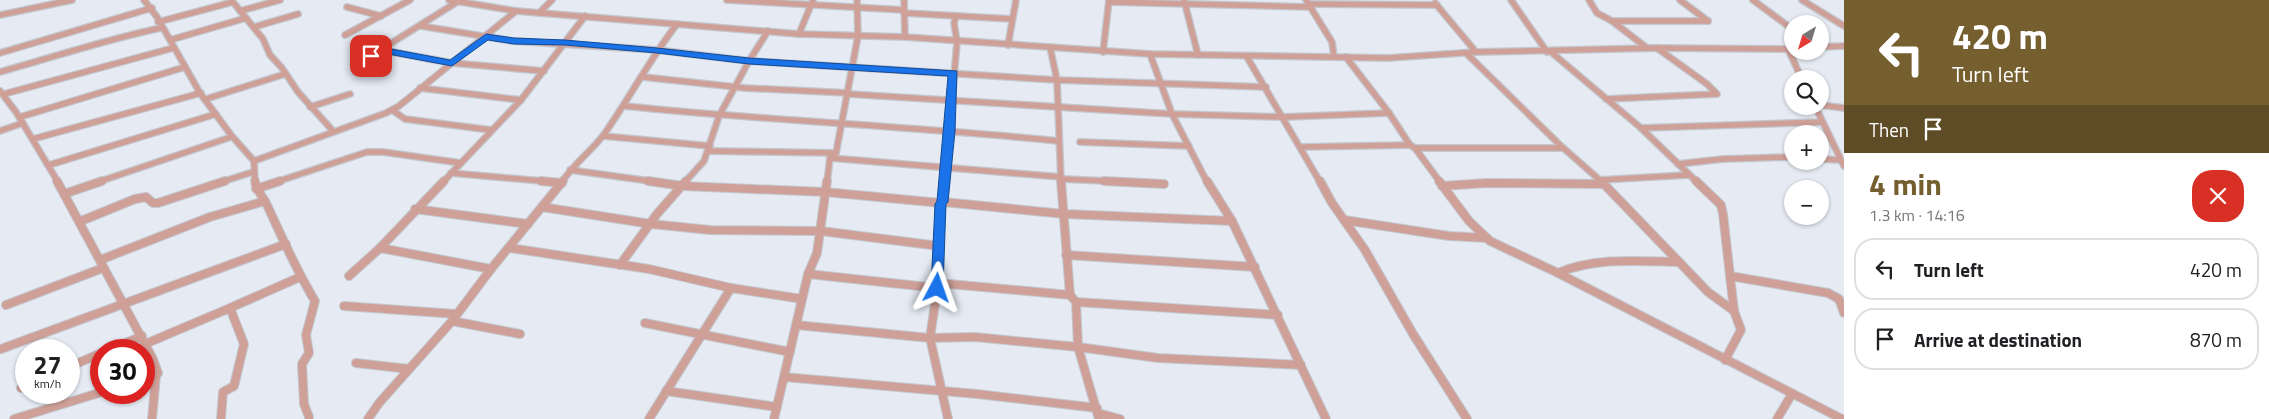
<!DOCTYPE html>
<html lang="en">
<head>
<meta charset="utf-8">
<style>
	:root { --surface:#fff; --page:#f6f6f6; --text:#202124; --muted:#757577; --line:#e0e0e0; --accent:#755f2f }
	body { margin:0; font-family:"Titillium Web",sans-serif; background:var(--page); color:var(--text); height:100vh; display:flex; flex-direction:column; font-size:19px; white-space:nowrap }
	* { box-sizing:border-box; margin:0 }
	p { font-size:16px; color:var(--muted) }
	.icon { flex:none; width:28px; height:28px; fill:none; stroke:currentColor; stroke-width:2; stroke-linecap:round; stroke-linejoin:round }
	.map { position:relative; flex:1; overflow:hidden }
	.sheet { display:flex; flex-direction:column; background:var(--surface); width:425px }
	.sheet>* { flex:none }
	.hud { background:#755f2f; color:#fff; overflow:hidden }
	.needle { width:32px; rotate:218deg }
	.fabs { position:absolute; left:1784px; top:15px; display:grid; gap:10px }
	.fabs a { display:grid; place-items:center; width:45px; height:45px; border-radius:50%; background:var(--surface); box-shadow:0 1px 4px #0004; font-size:25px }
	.speed { position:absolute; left:15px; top:339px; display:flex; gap:10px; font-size:25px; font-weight:700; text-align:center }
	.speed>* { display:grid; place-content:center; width:65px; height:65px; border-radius:50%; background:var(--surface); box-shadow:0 1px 4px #0004; line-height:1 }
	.speed small { font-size:12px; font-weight:400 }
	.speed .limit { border:8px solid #d22; background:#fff; color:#111 }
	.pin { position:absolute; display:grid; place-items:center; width:42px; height:42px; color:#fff; margin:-21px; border-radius:10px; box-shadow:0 2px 8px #0006 }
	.me { position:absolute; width:55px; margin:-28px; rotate:4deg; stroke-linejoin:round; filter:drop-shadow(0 0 4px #0008) }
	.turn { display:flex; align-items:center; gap:18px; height:105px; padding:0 25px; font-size:22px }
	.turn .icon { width:65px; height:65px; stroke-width:2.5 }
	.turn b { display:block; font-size:35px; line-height:42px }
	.then { display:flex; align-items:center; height:48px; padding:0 25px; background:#0003; gap:10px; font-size:19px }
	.round { display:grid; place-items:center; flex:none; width:52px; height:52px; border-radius:20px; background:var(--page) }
	.head { display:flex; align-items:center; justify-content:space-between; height:85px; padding:0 25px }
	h1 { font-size:30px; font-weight:700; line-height:38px; color:var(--accent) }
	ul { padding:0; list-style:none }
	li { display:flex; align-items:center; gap:15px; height:62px; margin:0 10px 8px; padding:0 15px; border:2px solid var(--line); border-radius:20px }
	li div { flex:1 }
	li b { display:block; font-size:19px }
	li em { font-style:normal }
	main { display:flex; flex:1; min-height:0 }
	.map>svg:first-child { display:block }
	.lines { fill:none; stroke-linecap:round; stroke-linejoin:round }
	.street-far1-casing { stroke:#c3c8d0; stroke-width:8 }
	.street-casing { stroke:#c3c8d0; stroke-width:10 }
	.street-far1 { stroke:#cfa098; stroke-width:5.5 }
	.street { stroke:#cfa098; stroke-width:8 }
	.route { fill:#1a73e8; stroke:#114b97 }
</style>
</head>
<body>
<main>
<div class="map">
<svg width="1844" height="419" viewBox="0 0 1844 419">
	<rect width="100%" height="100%" fill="#e5eaf3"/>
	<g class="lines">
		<defs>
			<g id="street-far1">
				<polyline points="144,0 157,17 200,93 231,135 254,161 255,182"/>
				<polyline points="449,0 516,11 799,34 905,37 1150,54 1388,58 1476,52 1657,48 1792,49"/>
				<polyline points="727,0 904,10"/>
				<polyline points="904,0 905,37"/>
				<polyline points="1184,0 1198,55"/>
				<polyline points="1306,0 1332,42 1334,57"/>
				<polyline points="1511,0 1547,52"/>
				<polyline points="1589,0 1597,13 1612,21 1647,48"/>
				<polyline points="1680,0 1708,21"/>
				<polyline points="1753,0 1792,29"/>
				<polyline points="1802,0 1844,26"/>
				<polyline points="1109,2 1310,7"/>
				<polyline points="1435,3 1476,52"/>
				<polyline points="1309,4 1437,5"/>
				<polyline points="347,7 381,16"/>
				<polyline points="240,11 280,0"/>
				<polyline points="539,13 552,0"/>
				<polyline points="904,13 1012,19"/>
				<polyline points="0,15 72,0"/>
				<polyline points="1612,21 1708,21"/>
				<polyline points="158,22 233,2 263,39 270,55 282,68 298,92 333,131"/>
				<polyline points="421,26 513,41 657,50 749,61 768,31"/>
				<polyline points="254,27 298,14"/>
				<polyline points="799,34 813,0"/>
				<polyline points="345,35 410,0"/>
				<polyline points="170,40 246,18"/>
				<polyline points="1008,45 1016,0"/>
				<polyline points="1820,47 1844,46"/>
				<polyline points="1788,49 1802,79"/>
				<polyline points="381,50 452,63 544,71"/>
				<polyline points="1103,52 1109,0"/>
				<polyline points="1551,52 1641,128 1697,182"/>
				<polyline points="0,53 152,8"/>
				<polyline points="1150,54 1172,114 1207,182"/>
				<polyline points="1467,54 1561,146 1602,182"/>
				<polyline points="1247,57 1320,182"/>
				<polyline points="1346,57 1389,113 1410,145 1415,148 1440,182"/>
				<polyline points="361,62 457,2"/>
				<path d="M0,72c54,-15 107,-33 161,-44"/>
				<polyline points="643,77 745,88 849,93"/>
				<polyline points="420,88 521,100"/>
				<polyline points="0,91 16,112 58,182"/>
				<polyline points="4,94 173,48"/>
				<polyline points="848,94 1172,114 1284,117 1389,113"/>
				<polyline points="206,99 285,74"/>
				<polyline points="1606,99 1717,94 1707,84 1657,48"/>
				<polyline points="1820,105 1844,108"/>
				<path d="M624,106c144,15 290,20 434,35"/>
				<polyline points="1815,106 1844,166"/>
				<polyline points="310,107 350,94"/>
				<polyline points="392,110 405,119 491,130"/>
				<polyline points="20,117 185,67"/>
				<polyline points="1641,128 1822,122"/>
				<polyline points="0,131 23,123"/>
				<polyline points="603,136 710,146"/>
				<polyline points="33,139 201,93"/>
				<polyline points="1080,142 1189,146"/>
				<polyline points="1300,147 1410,145"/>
				<polyline points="1415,148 1563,148"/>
				<polyline points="708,151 836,153"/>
				<polyline points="830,158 1061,177"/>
				<polyline points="1820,159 1840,160"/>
				<polyline points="254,161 386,113 399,106 516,11"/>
				<polyline points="1678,164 1723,159 1792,157"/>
				<polyline points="49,165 216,114"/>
				<polyline points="570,170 657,182"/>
				<polyline points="451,173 554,182"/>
				<polyline points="1062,179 1130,182"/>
				<polyline points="1600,180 1688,175"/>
				<polyline points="98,182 231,137"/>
				<polyline points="221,182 253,172"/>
				<polyline points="276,182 367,152 383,152 461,163"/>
				<polyline points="443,182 521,100 585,16"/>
				<path d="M562,182c12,-19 30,-31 43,-49 25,-36 45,-74 72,-109"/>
				<polyline points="685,182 704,161 719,116 749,61 1057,80 1050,47"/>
				<polyline points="827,182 830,158 836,153 858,36 857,0"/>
				<polyline points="945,182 957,42 954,23 956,16"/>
				<polyline points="1061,182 1057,80 1266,87"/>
			</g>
			<g id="street">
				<polyline points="57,181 153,359 158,373 156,376 152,419"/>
				<path d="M255,181c1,10 8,15 12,24 15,32 29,65 48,96l-9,34 3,18 -7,11 2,40 5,13"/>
				<polyline points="444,181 380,248 491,269"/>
				<polyline points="541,181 562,183"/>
				<polyline points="648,181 683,186 825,192 941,203"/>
				<polyline points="945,181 943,202 941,203 938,283 930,338 948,419"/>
				<polyline points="1061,181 1070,295 1076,302 1078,347 1099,419"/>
				<polyline points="1104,181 1164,184"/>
				<polyline points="1207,181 1232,221 1326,419"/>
				<polyline points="1320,181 1332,203 1365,250 1413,334 1467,419"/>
				<polyline points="1439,181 1469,221 1490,241 1558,273 1842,419"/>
				<polyline points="1601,181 1708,292 1734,311"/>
				<polyline points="1696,181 1721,205 1723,214 1734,311 1741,330 1725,360"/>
				<polyline points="1442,186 1487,183 1603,184"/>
				<polyline points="256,189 280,181"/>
				<polyline points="64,194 102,181"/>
				<polyline points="943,202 1065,214 1232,221"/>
				<polyline points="542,207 651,224 710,230 821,231 939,246"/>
				<polyline points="415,209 528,224"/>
				<polyline points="1344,220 1449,236 1487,238"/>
				<polyline points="81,221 135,199 146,197 153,203 158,203 225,181"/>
				<polyline points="510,248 649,269 731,288"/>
				<polyline points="1066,255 1255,267"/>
				<polyline points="100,260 210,217 265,201"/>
				<polyline points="620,265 657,214 686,181"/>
				<path d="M1558,273c38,-16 80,-12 120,-11"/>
				<polyline points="808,274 937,288"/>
				<polyline points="349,276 380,248"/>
				<polyline points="1730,276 1828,293 1839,299 1844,313"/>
				<polyline points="938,283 1070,295"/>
				<polyline points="1076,302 1278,315"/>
				<polyline points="6,305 103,268"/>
				<polyline points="344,306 456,314"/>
				<polyline points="230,308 300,277"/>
				<polyline points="452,321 520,334"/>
				<polyline points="645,323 790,352"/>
				<polyline points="796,325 930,338 975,337 1078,347 1158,358 1301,365"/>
				<polyline points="145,344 230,308 244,344 234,386 223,392 221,419"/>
				<polyline points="1,349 286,244"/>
				<polyline points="109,350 142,336"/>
				<polyline points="356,363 409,369"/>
				<polyline points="69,367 101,353"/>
				<polyline points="784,377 977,394 1097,408"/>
				<polyline points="144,380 156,376"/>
				<polyline points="21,388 26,386"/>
				<polyline points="666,391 777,407"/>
				<polyline points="1098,413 1120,419"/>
				<polyline points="14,419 102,392"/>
				<polyline points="368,419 379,403 452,321 491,269 563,181"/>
				<polyline points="649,419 731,288 802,299"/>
				<polyline points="774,419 808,274 817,253 827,181"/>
				<polyline points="1777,419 1792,394"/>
			</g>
		</defs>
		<use href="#street-far1" class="street-far1-casing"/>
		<use href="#street" class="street-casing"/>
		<use href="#street-far1" class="street-far1"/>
		<use href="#street" class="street"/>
	</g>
	<polygon class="route" points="486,34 514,38 565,40 657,48 749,58 957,71 955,131 948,202 946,204 943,288 937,292 931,288 935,204 937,201 948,76 749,64 657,53 565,45 514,44 488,40 452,66 383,53 371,59 367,56 381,47 450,60"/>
</svg>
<div class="fabs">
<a><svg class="needle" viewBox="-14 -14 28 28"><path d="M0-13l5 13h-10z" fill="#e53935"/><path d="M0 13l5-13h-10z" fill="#757577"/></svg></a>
<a><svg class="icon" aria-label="search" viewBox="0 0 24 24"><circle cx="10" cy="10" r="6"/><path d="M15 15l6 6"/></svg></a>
<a>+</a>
<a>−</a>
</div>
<div class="speed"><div>27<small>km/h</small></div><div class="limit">30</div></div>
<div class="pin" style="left:371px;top:56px;background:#d93025"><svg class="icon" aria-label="arrive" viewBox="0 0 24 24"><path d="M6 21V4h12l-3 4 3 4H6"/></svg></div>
<svg class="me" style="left:937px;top:288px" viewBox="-20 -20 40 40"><path d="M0-17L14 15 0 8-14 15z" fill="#1a73e8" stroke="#fff" stroke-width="4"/></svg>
</div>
<section class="sheet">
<div class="hud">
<div class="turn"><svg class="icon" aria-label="left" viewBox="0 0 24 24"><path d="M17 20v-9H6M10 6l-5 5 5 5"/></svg><div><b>420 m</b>Turn left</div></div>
<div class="then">Then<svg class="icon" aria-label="arrive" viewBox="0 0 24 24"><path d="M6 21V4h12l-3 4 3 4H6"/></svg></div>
</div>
<div class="head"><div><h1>4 min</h1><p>1.3 km · 14:16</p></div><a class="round" style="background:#d93025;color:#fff"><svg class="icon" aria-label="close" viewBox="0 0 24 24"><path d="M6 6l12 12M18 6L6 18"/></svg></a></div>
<ul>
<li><svg class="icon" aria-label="left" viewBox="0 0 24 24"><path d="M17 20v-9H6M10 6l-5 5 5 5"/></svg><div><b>Turn left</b></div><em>420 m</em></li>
<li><svg class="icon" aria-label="arrive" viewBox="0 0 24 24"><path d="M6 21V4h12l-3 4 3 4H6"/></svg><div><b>Arrive at destination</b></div><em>870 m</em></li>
</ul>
</section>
</main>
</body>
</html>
